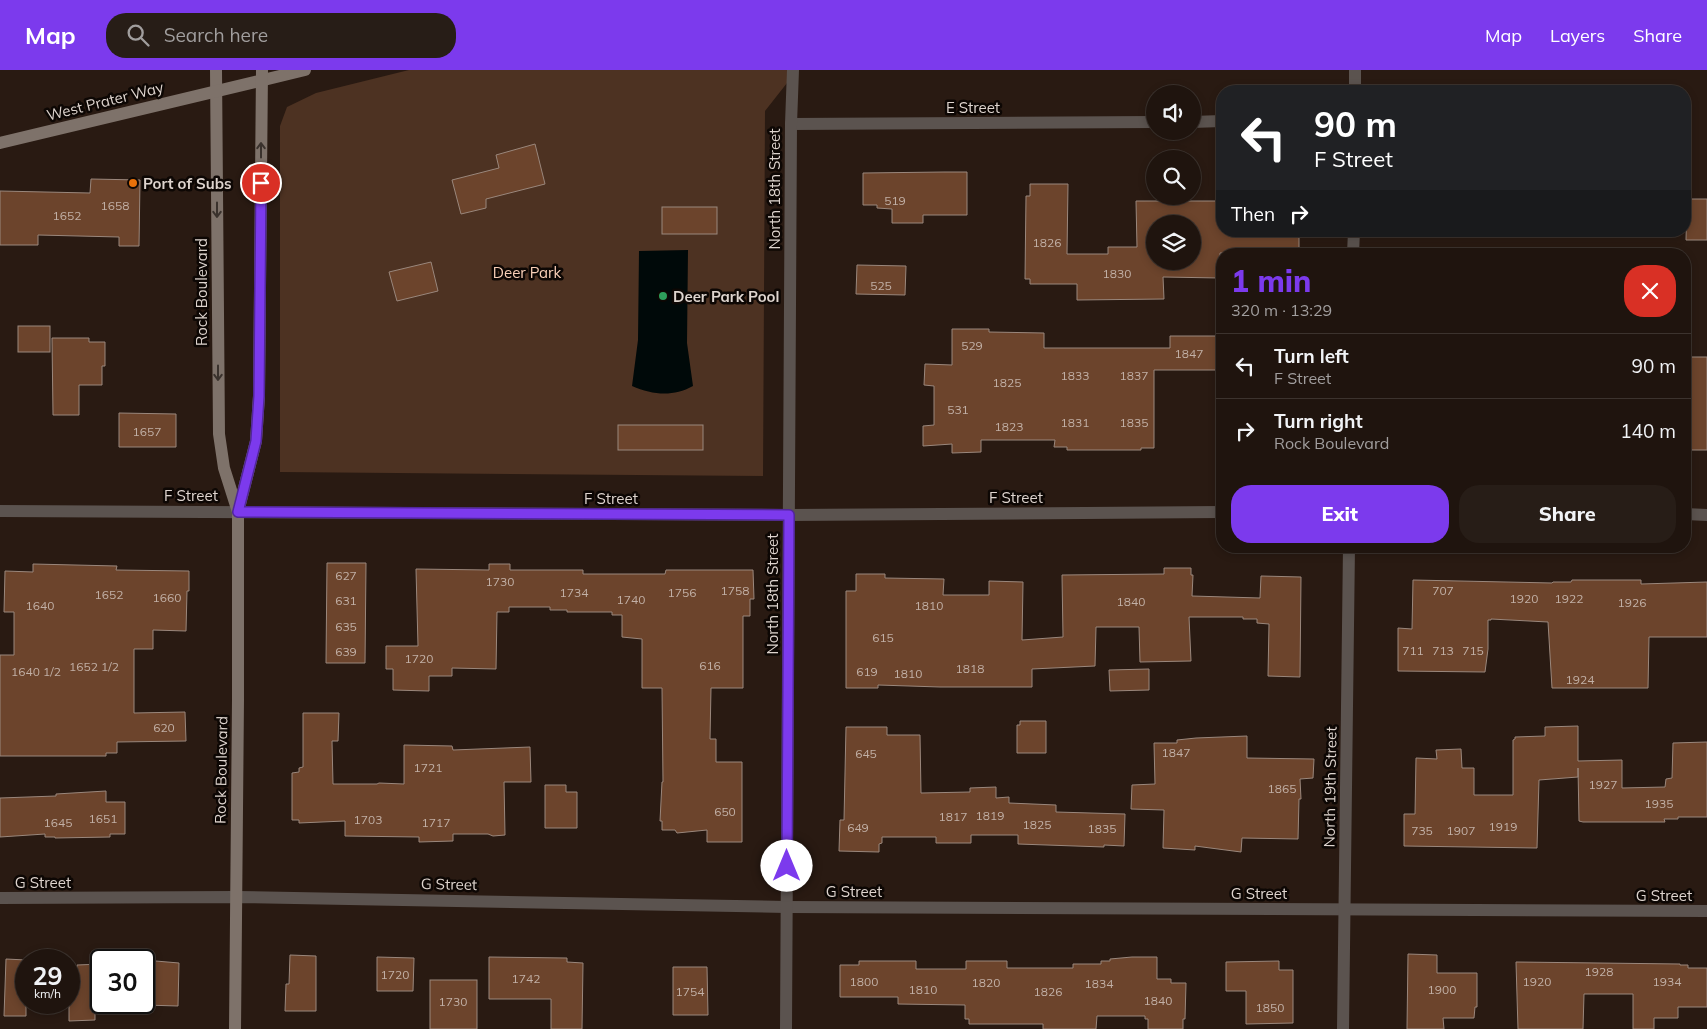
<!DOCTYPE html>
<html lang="en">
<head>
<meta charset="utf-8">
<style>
	:root { --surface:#1f140e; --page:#271d17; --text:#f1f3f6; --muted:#a19e9e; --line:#3c332e; --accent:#7c3aed }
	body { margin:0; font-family:Mulish,sans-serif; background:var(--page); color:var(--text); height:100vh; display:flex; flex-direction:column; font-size:19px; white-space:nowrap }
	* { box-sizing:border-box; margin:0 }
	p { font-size:16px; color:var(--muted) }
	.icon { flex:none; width:28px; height:28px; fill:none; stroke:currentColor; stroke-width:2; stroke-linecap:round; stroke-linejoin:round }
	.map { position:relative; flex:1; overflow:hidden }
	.drawer { position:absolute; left:1216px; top:178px; width:475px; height:305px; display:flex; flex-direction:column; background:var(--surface); border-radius:20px; box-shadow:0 2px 8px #0003,0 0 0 1px var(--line) }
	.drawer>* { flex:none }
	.guide { position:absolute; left:1216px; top:15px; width:475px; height:152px; border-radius:20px; box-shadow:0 2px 8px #0003,0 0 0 1px var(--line); background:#202124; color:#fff; overflow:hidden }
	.fabs { position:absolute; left:1146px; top:15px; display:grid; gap:10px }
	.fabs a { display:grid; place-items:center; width:55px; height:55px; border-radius:50%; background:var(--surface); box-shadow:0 2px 8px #0003,0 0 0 1px var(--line); font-size:25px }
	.speed { position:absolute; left:15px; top:879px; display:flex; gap:10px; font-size:25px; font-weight:700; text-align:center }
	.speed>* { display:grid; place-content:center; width:65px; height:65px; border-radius:50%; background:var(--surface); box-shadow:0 2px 8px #0003,0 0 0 1px var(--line); line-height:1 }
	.speed small { font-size:12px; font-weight:400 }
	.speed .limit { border:2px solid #111; border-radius:8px; background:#fff; color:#111 }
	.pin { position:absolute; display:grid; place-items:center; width:42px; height:42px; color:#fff; margin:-21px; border:2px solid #fff; border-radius:50%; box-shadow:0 1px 5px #0007 }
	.me { position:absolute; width:55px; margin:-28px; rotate:0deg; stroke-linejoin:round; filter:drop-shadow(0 0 4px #0008) }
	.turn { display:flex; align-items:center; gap:18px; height:105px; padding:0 15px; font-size:22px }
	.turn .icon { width:65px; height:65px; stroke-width:2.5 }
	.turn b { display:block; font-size:35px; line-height:42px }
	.then { display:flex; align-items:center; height:48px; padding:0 15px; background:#0003; gap:10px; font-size:19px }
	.round { display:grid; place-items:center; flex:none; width:52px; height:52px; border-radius:20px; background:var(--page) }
	.headline { display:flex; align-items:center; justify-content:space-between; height:85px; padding:0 15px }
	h1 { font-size:30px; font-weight:800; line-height:38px; color:var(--accent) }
	.primary-button { display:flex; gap:10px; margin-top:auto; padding:10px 15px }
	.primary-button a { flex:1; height:58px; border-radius:20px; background:var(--accent); color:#fff; font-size:20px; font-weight:800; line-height:58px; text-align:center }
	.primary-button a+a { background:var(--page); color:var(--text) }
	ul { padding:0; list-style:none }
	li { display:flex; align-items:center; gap:15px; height:65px; padding:0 15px; border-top:1px solid var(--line) }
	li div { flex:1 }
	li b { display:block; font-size:19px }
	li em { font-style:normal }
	header { display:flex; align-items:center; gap:30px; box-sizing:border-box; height:70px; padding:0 25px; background:var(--accent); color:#fff }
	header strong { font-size:24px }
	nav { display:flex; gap:28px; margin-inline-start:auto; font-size:18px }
	.search { width:350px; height:45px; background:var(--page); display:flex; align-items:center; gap:12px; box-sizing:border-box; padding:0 18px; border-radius:20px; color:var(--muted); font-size:19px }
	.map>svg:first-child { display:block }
	.green { fill:#4d3222 }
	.water { fill:#000909 }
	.building { fill:#6c442c; stroke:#9a877c; fill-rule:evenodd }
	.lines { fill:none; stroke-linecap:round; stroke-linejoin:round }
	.minor { stroke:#5b534f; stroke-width:12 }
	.secondary { stroke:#7e726a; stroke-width:12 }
	.oneway { stroke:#3a322d }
	.route-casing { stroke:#51269a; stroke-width:12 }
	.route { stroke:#7c3aed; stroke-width:9 }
	.food-dot { fill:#e8710a; stroke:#0d0704; stroke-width:2 }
	.leisure-dot { fill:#2e9e5b; stroke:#0d0704; stroke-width:2 }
	.labels { text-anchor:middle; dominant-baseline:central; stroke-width:5; stroke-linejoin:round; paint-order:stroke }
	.number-label { font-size:12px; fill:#c2b0a6 }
	.street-label { font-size:15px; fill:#ded4ce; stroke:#0d0704 }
	.poi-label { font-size:15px; font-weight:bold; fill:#ded4ce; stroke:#0d0704; text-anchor:start }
	.park-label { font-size:15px; fill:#fad0b8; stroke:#0d0704 }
</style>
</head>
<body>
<header>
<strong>Map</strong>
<div class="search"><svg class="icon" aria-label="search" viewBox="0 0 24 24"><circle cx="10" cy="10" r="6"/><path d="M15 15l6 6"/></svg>Search here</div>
<nav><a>Map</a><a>Layers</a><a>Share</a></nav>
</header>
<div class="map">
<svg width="1707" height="959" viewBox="0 0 1707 959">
	<rect width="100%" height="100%" fill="#291a12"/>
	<polygon class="green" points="409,0 787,0 787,13 765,41 763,406 280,402 280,56 287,37 316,23"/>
	<path class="water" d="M688,180l-1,93 6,43c-20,11 -40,9 -61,0l6,-46 1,-89z"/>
	<g class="building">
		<polygon points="535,74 545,114 486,129 486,138 461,144 452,110 499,98 496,85"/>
		<polygon points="944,102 967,102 967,145 923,145 923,153 892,153 892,139 877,138 877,135 863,135 863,103"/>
		<polygon points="91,109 140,110 139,176 119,176 119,167 38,165 38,175 0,175 0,121 90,123"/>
		<path d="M1030,114h38l-1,70h41v-7h29l-1,-46h85v30h78v22h-79v25l-57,-1 1,22 -87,1v-16h-47v-5h-5l1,-83h4zM1155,154h37v37h-37z"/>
		<polygon points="1687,129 1707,129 1707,170 1686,170"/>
		<rect x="662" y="137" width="55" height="27"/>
		<polygon points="431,192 438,221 397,231 389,202"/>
		<polygon points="857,195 906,196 905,225 856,224"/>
		<rect x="18" y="256" width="32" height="26"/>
		<polygon points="952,259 989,259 989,262 1044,263 1044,278 1170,278 1170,266 1222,266 1222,300 1154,300 1154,378 1141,378 1141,380 1067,380 1067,377 1054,377 1055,370 981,370 981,382 952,383 952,374 923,376 923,356 934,355 934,316 924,315 925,294 952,295"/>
		<polygon points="52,268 89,268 89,272 105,272 105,296 102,296 102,315 79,315 79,345 53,345"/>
		<rect x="1685" y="287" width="22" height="93"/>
		<polygon points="119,343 176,344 176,377 119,377"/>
		<rect x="618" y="355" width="85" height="25"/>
		<polygon points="327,493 366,493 365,593 326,593"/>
		<polygon points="33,494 117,496 116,500 189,501 189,521 187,521 186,561 153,560 153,579 134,579 134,643 185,642 186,671 117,672 117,683 106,683 106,686 0,686 0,585 14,585 14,542 4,542 5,501 33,502"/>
		<polygon points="489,494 510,494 510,500 583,500 583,504 665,504 666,500 753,500 754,529 750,529 750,546 743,546 743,618 711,618 710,669 716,669 716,692 742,692 742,772 707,772 707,760 677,763 675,760 662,760 662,751 660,751 662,712 663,712 662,618 642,618 642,569 622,567 622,545 612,545 612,542 567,542 567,540 550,540 550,537 509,537 509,542 497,542 496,599 452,598 452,606 429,606 429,621 393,620 393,599 386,599 386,576 418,576 416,499 489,500"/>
		<polygon points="1164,498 1191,498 1191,505 1193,505 1192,526 1260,528 1261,506 1301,507 1300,607 1268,606 1269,554 1257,553 1257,549 1243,549 1243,547 1189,547 1191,591 1140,592 1139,557 1096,557 1095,596 1032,599 1032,617 940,617 878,615 878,618 846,618 846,521 856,521 856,504 885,504 885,508 944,509 943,525 989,525 989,511 1023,512 1022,570 1063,567 1062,505 1164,504"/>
		<polygon points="1413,510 1552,513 1553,512 1571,512 1572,510 1641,510 1641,514 1707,512 1707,567 1649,567 1648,618 1552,618 1548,552 1491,549 1491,550 1488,550 1488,579 1485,602 1398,601 1398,558 1412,559"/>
		<polygon points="1149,599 1149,620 1110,621 1109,600"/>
		<polygon points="303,643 339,643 338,671 332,671 333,714 377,714 379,713 404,714 404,675 452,676 453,680 530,677 531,712 504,712 505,765 493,766 488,764 453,764 453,771 419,772 419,767 345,766 345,751 299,753 299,750 292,750 292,703 299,702 299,698 303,697"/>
		<polygon points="1020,651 1046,651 1046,683 1017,683 1017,655 1020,655"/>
		<polygon points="1578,656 1578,691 1622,690 1622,718 1665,717 1666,709 1672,708 1673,673 1707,672 1707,747 1678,747 1678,749 1664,749 1665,752 1583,752 1579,751 1578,698 1578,707 1539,710 1537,778 1404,776 1404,744 1415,744 1416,688 1437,689 1436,680 1461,679 1462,698 1474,698 1474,725 1513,725 1513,670 1515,669 1515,667 1545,666 1545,657"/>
		<polygon points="846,657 887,657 887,665 920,665 921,723 970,722 970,718 996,717 996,728 1009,727 1009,733 1056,735 1056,742 1125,744 1124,776 1104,775 1104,777 1018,774 1018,765 971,765 971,773 936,773 936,767 882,767 882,773 879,774 879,782 839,781 840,750 844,750"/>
		<polygon points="1247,666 1247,688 1314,689 1313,708 1300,709 1301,729 1299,729 1298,769 1242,768 1241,782 1195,776 1195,780 1163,778 1164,740 1131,739 1132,715 1155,714 1154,673 1177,673 1177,670 1196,668"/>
		<polygon points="545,715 566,715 566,722 577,722 577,758 545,758"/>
		<polygon points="106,721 106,732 125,732 125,764 110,764 110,767 55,768 55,767 45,767 45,764 0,767 0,728 56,726 56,724"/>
		<polygon points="1408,884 1437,885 1437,903 1477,903 1477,937 1475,937 1474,948 1443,948 1444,959 1407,959"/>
		<polygon points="290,885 316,886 316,941 285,941 286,914 289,914"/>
		<polygon points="377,887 414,888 413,921 377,921"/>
		<polygon points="489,887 567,888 567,892 583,893 582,959 551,959 551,929 489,929"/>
		<polygon points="1132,887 1157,887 1157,909 1171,909 1171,913 1186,913 1185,949 1183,949 1183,959 1148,959 1148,949 1145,949 1145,946 1097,946 1096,959 1043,959 1043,954 969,954 969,949 965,949 965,935 898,934 898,927 840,927 840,895 859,895 859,891 916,891 916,899 966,899 966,891 1007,891 1007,898 1073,898 1073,894 1101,894 1101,891 1110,891 1110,889"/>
		<polygon points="6,889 26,890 26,946 4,946"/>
		<polygon points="144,890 179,893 178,936 144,935"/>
		<polygon points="1279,891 1279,900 1293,900 1293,953 1246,954 1246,921 1226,921 1226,892"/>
		<polygon points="1516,892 1680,894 1680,895 1688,895 1688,898 1707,898 1707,937 1678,937 1678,948 1654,948 1654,959 1633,959 1633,924 1584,924 1583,959 1518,959"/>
		<polygon points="101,894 101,934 95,934 95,950 69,951 69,902 77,902 77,895"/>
		<polygon points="673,897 707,897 708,945 673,945"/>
		<rect x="430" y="910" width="47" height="49"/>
	</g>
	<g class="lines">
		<g class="minor">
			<polyline points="1355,21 1355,0"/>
			<polyline points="1192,52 1222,51"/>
			<polyline points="791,54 1155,52"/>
			<polyline points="1353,184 1354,161"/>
			<polyline points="0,441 789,445 1222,442"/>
			<polyline points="1685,444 1707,445"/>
			<polyline points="0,828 236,827 787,837 1707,841"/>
			<polyline points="786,959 791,54 793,0"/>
			<polyline points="1343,959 1349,476"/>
		</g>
		<g class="secondary">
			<polyline points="216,0 219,364 224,398 238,442"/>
			<polyline points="0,73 305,0"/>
			<polyline points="235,959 238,629 238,442 256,371 259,326 262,0"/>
		</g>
	</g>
	<defs><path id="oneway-shaft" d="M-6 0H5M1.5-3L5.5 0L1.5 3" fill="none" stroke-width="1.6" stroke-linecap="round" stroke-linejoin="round" transform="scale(1.25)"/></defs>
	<g class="oneway">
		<use href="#oneway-shaft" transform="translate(261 80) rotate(-90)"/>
		<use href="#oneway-shaft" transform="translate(217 140) rotate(90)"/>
		<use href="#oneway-shaft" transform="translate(218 303) rotate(90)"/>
	</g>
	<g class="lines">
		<defs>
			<polyline id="route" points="261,113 259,326 256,371 238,442 789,445 787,796"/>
		</defs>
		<use href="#route" class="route-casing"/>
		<use href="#route" class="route"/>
	</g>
	<circle class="food-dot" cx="133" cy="113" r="5"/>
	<circle class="leisure-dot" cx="663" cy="226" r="5"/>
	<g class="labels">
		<g class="number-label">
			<text x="895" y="130">519</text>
			<text x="115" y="135">1658</text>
			<text x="67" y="145">1652</text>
			<text x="1047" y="172">1826</text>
			<text x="1117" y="203">1830</text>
			<text x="881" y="215">525</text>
			<text x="972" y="275">529</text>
			<text x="1189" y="283">1847</text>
			<text x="1075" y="305">1833</text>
			<text x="1134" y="305">1837</text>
			<text x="1007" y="312">1825</text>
			<text x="958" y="339">531</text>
			<text x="1075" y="352">1831</text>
			<text x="1134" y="352">1835</text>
			<text x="1009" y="356">1823</text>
			<text x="147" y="361">1657</text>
			<text x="346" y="505">627</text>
			<text x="500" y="511">1730</text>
			<text x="735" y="520">1758</text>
			<text x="1443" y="520">707</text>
			<text x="574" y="522">1734</text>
			<text x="682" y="522">1756</text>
			<text x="109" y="524">1652</text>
			<text x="167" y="527">1660</text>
			<text x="1524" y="528">1920</text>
			<text x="1569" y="528">1922</text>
			<text x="631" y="529">1740</text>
			<text x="346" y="530">631</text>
			<text x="1131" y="531">1840</text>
			<text x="1632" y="532">1926</text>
			<text x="40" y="535">1640</text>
			<text x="929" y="535">1810</text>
			<text x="346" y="556">635</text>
			<text x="883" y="567">615</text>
			<text x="1413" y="580">711</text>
			<text x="1443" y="580">713</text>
			<text x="1473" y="580">715</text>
			<text x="346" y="581">639</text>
			<text x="419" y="588">1720</text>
			<text x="710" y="595">616</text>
			<text x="94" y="596">1652 1/2</text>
			<text x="970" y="598">1818</text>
			<text x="36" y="601">1640 1/2</text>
			<text x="867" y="601">619</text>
			<text x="908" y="603">1810</text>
			<text x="1580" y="609">1924</text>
			<text x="164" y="657">620</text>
			<text x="1176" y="682">1847</text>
			<text x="866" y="683">645</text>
			<text x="428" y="697">1721</text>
			<text x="1603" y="714">1927</text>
			<text x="1282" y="718">1865</text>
			<text x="1659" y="733">1935</text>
			<text x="725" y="741">650</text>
			<text x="990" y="745">1819</text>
			<text x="953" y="746">1817</text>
			<text x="103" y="748">1651</text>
			<text x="368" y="749">1703</text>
			<text x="58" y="752">1645</text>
			<text x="436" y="752">1717</text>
			<text x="1037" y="754">1825</text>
			<text x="1503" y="756">1919</text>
			<text x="858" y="757">649</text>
			<text x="1102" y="758">1835</text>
			<text x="1422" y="760">735</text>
			<text x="1461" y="760">1907</text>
			<text x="1599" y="901">1928</text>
			<text x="395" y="904">1720</text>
			<text x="526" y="908">1742</text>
			<text x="864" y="911">1800</text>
			<text x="1537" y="911">1920</text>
			<text x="1667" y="911">1934</text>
			<text x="986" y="912">1820</text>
			<text x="1099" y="913">1834</text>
			<text x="923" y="919">1810</text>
			<text x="1442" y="919">1900</text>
			<text x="690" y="921">1754</text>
			<text x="1048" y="921">1826</text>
			<text x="1158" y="930">1840</text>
			<text x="453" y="931">1730</text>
			<text x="1270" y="937">1850</text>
		</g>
		<g class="street-label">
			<text transform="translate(105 31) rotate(-14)">West Prater Way</text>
			<text x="973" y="37">E Street</text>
			<text transform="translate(774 119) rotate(-90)">North 18th Street</text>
			<text transform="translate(201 222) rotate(-90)">Rock Boulevard</text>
			<text x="191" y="425">F Street</text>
			<text x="1016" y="427">F Street</text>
			<text x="611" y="428">F Street</text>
			<text transform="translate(772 524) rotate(-90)">North 18th Street</text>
			<text transform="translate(221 700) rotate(-89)">Rock Boulevard</text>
			<text transform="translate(1330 717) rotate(-89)">North 19th Street</text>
			<text x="43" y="812">G Street</text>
			<text transform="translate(449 814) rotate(1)">G Street</text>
			<text x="854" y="821">G Street</text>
			<text x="1259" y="823">G Street</text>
			<text x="1664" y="825">G Street</text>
		</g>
		<g class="poi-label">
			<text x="143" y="113">Port of Subs</text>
			<text x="673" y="226">Deer Park Pool</text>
		</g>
		<g class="park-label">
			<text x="527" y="202">Deer Park</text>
		</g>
	</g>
</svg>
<div class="fabs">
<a><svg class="icon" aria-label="sound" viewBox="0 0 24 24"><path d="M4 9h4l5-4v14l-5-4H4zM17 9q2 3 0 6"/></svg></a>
<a><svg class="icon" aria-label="search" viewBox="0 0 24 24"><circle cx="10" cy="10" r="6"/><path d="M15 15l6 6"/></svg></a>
<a><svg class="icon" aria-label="layers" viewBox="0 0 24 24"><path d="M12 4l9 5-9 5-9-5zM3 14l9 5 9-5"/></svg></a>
</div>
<div class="speed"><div>29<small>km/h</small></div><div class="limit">30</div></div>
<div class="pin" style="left:261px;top:113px;background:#d93025"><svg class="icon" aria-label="arrive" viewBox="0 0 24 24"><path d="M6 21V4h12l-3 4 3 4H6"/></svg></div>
<svg class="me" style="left:787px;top:796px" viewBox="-20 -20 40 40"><circle r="19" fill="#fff"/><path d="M0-13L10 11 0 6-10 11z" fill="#7c3aed"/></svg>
<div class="guide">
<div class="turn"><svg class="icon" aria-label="left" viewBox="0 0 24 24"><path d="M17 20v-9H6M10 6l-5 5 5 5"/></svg><div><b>90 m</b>F Street</div></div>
<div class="then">Then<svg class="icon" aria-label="right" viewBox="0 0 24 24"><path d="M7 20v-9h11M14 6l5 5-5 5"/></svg></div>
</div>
<section class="drawer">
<div class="headline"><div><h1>1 min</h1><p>320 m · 13:29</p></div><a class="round" style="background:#d93025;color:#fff"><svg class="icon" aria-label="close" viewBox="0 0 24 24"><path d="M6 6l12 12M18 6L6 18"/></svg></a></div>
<ul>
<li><svg class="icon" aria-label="left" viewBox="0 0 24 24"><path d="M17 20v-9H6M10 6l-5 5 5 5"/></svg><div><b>Turn left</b><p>F Street</p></div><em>90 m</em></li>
<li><svg class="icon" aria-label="right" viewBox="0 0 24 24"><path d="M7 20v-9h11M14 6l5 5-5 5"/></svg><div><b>Turn right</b><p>Rock Boulevard</p></div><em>140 m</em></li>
</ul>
<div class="primary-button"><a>Exit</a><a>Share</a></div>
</section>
</div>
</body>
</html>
